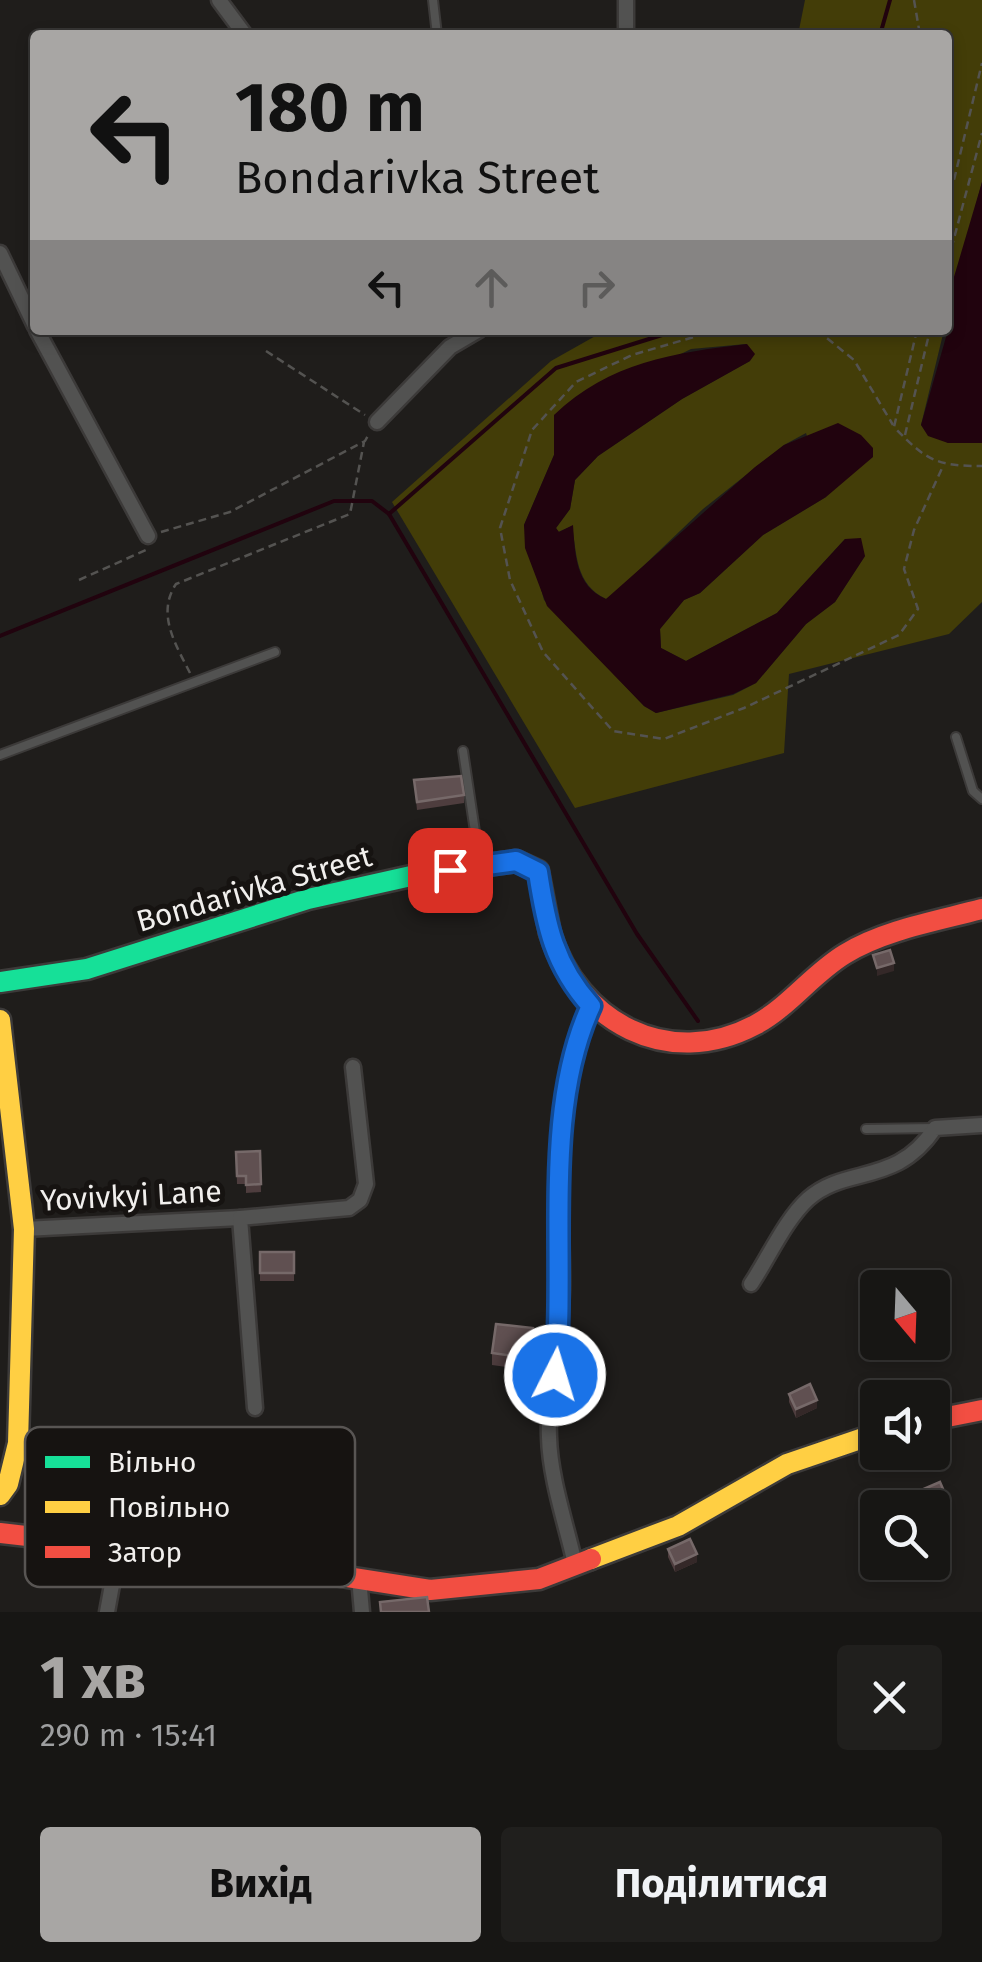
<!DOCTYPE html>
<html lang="uk">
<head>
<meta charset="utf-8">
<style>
	:root { --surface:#171614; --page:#201f1d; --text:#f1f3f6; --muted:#9e9fa0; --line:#363534; --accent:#a8a6a4 }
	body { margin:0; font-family:"Fira Sans",sans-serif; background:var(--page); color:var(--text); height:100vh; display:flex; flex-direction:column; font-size:38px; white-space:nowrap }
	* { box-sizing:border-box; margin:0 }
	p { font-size:32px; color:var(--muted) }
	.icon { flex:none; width:55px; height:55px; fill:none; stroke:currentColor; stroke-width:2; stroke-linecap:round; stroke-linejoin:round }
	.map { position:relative; height:1612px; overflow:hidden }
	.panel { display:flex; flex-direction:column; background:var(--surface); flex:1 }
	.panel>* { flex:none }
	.guide { position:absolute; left:30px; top:30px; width:922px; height:305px; border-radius:10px; box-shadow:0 5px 15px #0003,0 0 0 2px var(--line); background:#a8a6a4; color:#111; overflow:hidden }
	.needle { width:65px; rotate:161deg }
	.fabs { position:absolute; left:860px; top:1270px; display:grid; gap:20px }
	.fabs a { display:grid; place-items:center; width:90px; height:90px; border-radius:10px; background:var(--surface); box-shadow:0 5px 15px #0003,0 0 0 2px var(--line); font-size:50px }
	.pin { position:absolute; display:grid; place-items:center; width:85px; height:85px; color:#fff; margin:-42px; border-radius:20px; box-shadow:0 5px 15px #0006 }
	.me { position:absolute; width:110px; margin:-55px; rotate:5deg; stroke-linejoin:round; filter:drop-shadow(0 0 8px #0008) }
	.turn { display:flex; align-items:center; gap:35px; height:210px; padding:0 40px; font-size:45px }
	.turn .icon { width:130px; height:130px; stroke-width:2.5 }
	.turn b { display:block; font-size:70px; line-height:85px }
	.lanes { display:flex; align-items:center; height:95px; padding:0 40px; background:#0003; justify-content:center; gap:50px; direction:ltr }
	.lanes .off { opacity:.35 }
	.round { display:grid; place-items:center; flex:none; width:105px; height:105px; border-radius:10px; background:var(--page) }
	.overview { display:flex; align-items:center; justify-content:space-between; height:170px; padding:0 40px }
	h1 { font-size:60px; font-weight:700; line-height:75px; color:var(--accent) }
	.cta { display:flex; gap:20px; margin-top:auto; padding:20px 40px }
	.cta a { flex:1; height:115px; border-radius:10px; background:var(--accent); color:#111; font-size:40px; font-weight:700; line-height:115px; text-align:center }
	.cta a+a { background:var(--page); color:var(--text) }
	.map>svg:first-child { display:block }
	.green { fill:#433d08; fill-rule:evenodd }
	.water { fill:#21030e }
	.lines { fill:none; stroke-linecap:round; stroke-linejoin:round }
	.stream { stroke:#21030e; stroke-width:4 }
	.lane-casing { stroke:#3c3a39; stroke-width:12 }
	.street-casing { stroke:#3c3a39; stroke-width:19 }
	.fast-casing { stroke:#3c3a39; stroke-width:25 }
	.slow-casing { stroke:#3c3a39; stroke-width:25 }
	.jam-casing { stroke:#3c3a39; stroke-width:25 }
	.path { stroke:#545351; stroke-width:2.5; stroke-dasharray:8 5; stroke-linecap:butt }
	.lane { stroke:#525251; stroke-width:8 }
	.street { stroke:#525251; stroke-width:14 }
	.fast { stroke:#16e098; stroke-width:20 }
	.slow { stroke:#ffcf43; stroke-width:20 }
	.jam { stroke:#f24e42; stroke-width:20 }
	.wall { fill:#4e3d3e }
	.shaded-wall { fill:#342828 }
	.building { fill:#605051; stroke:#766969; stroke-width:2.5 }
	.route-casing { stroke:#114b97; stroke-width:25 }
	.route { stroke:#1a73e8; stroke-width:18 }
	.labels { text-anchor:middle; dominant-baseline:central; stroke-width:10; stroke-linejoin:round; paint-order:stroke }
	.street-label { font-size:30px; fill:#f1efed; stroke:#161311 }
	.key { fill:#161311; stroke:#585553; stroke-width:2.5 }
	.key-label { font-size:28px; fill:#f1efed }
</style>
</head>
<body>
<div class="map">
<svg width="982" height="1612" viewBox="0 0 982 1612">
	<rect width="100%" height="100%" fill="#1f1d1b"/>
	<g class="green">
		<polygon points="805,0 982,0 982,182 948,310 948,35 798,35"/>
		<path d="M606,330h338l-23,95 27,18h34v159l-33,32 -160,40 -5,79 -209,55 -183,-306 159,-141zM746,344l4,17 -68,38 -84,57 -23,24 -5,29 -14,19 2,4 14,-6c5,28 3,58 34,73l9,-6 88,-84 81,-64 22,-12 20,64 -63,38 -63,58 -16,7 -24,29 1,19 25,13 91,-48 68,-74 20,17 -30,46 -29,22 -50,59 -23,12 -77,18 -12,-7 -100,-106 -20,-75 30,-70v-39l137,-67z"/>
	</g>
	<g class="water">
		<polygon points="982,182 982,443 948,443 928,436 921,425 948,330 951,287"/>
		<path d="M747,344l8,10 -5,7 -68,38 -84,57 -23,24 -5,29 -14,19 3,4 14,-7c2,28 2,61 33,74l149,-132 29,-22 54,-22 23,12 12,13v9l-47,40 -63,38 -63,58 -16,7 -24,29 1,19 25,13 91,-48 68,-74 16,-1 4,18 -30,46 -29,22 -50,59 -23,11 -77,19 -12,-7 -97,-100 -22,-58 -1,-23 30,-70v-40c56,-53 119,-62 193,-71z"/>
	</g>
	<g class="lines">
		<g class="stream">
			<polyline points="880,35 890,0"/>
			<polyline points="389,514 556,368 678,330"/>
			<polyline points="0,636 334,501 372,501 389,514 637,934 698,1021"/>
		</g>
		<defs>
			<g id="lane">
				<polyline points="433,0 437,35"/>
				<polyline points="956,737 973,791 982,799"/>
				<polyline points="463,751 480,865"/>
				<polyline points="0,755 275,652"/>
				<polyline points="866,1129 935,1128"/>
			</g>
			<g id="street">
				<polyline points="219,0 245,35"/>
				<polyline points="626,35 626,0"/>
				<polyline points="0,253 35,326"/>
				<polyline points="37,330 148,536"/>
				<polyline points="377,422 450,347 479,330"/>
				<polyline points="24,1229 240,1218"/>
				<path d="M751,1284c17,-25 34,-64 57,-85 38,-34 88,-12 127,-71l47,-3"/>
				<polyline points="255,1408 240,1218 349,1208 360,1200 366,1184 353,1067"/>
				<path d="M575,1564c-9,-40 -25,-86 -26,-127 -2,-51 13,-102 13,-152 0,-93 -11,-192 29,-279"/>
				<polyline points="359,1578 362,1612"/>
				<polyline points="107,1612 119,1547"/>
			</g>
			<polyline id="fast" points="0,982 87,969 308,899 420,874 516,861 538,871 550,933"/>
			<g id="slow">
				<polyline points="0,1020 24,1229 18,1443 8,1484 0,1495"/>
				<polyline points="591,1559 678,1526 787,1464 878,1433"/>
			</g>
			<g id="jam">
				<path d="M550,933c28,89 118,138 205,92 34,-18 57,-51 90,-71 39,-24 92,-33 137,-45"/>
				<polyline points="932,1420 982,1410"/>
				<polyline points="0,1533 246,1561 430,1590 539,1579 591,1559"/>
			</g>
		</defs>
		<use href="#lane" class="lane-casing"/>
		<use href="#street" class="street-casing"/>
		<use href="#fast" class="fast-casing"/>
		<use href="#slow" class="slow-casing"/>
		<use href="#jam" class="jam-casing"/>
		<g class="path">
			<polyline points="914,0 920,35"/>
			<polyline points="948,205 982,63"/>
			<polyline points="948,261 982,133"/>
			<polyline points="718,330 632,355 576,382 532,430 500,528 510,580 543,652 613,731 664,739 744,708 899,635 918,609 904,569 914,530 943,466"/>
			<polyline points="817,330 854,360 893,425"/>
			<path d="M917,330l-23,97c32,33 41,39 88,39"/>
			<polyline points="266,351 365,415"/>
			<polyline points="905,435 930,330"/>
			<polyline points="161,532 230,512 365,441 369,434"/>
			<polyline points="79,580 146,550"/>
			<path d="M190,673c-14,-28 -34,-59 -14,-89l174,-70 14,-72"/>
		</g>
		<use href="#lane" class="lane"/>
		<use href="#street" class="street"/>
		<use href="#fast" class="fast"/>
		<use href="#slow" class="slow"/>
		<use href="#jam" class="jam"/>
	</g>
	<g class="wall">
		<polygon points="414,780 464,795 464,803 417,810"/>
		<polygon points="260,1151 261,1192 246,1193 246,1184 237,1184 236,1152"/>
		<rect x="260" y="1252" width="34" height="29"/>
		<polygon points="533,1340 529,1370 492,1365 492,1353"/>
		<polygon points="789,1394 817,1408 796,1418 789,1402"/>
		<polygon points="668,1549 697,1562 675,1572 668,1557"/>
	</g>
	<g class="shaded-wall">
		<polygon points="894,963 894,971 877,976 877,968"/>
		<polygon points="817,1400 817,1408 796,1418 796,1409"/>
		<polygon points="949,1503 949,1511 932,1518 932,1510"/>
		<polygon points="697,1554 697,1562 675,1572 675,1564"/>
	</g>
	<g class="building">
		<polygon points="461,776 464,795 417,802 414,780"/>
		<polygon points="890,950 894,963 877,968 873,955"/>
		<polygon points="260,1151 261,1184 246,1185 246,1176 237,1176 236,1152"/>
		<rect x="260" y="1252" width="34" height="21"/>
		<polygon points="496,1324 533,1328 529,1358 492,1353"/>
		<polygon points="810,1384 817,1400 796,1409 789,1394"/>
		<polygon points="940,1482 949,1503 932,1510 932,1508 925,1508 919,1491"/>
		<polygon points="690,1539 697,1554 675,1564 668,1549"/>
		<polygon points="427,1597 429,1612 381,1612 380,1602"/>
	</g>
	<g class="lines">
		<defs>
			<path id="route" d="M450,870l66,-9 22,11c8,53 16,93 53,134 -50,108 -24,252 -36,369"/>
		</defs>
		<use href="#route" class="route-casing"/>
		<use href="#route" class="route"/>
	</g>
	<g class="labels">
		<g class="street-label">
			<text transform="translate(254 889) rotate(-16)">Bondarivka Street</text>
			<text transform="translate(131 1196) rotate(-3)">Yovivkyi Lane</text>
		</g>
	</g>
	<rect x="25" y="1427" width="330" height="160" rx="15" class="key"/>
	<rect x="45" y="1456" width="45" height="12" fill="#16e098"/>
	<rect x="45" y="1501" width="45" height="12" fill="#ffcf43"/>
	<rect x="45" y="1546" width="45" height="12" fill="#f24e42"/>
	<g class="key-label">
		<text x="108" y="1472">Вільно</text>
		<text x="108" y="1517">Повільно</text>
		<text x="108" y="1562">Затор</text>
	</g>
</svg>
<div class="fabs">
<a><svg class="needle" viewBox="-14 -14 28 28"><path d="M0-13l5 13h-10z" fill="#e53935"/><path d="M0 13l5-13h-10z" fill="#9e9fa0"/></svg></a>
<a><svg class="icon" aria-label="sound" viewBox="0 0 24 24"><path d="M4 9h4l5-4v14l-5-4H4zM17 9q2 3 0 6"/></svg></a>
<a><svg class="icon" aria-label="search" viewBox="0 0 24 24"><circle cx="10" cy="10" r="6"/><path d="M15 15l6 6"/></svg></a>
</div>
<div class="pin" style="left:450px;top:870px;background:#d93025"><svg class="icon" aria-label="arrive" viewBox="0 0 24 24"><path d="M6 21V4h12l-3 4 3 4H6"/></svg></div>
<svg class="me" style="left:555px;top:1375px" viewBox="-20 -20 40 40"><circle r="17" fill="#1a73e8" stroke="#fff" stroke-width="3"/><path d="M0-11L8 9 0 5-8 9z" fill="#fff"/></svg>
<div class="guide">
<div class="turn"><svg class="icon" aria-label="left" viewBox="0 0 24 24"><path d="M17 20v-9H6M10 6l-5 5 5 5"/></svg><div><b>180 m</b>Bondarivka Street</div></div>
<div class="lanes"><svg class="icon" aria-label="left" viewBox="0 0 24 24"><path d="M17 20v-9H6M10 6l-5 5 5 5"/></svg><svg class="icon off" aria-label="ahead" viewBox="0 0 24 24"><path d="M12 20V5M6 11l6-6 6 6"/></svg><svg class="icon off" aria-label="right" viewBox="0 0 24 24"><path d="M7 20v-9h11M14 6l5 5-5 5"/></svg></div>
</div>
</div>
<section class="panel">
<div class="overview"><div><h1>1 хв</h1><p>290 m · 15:41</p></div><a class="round"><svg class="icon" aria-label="close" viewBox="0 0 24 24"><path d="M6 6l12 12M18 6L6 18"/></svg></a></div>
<div class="cta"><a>Вихід</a><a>Поділитися</a></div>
</section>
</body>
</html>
